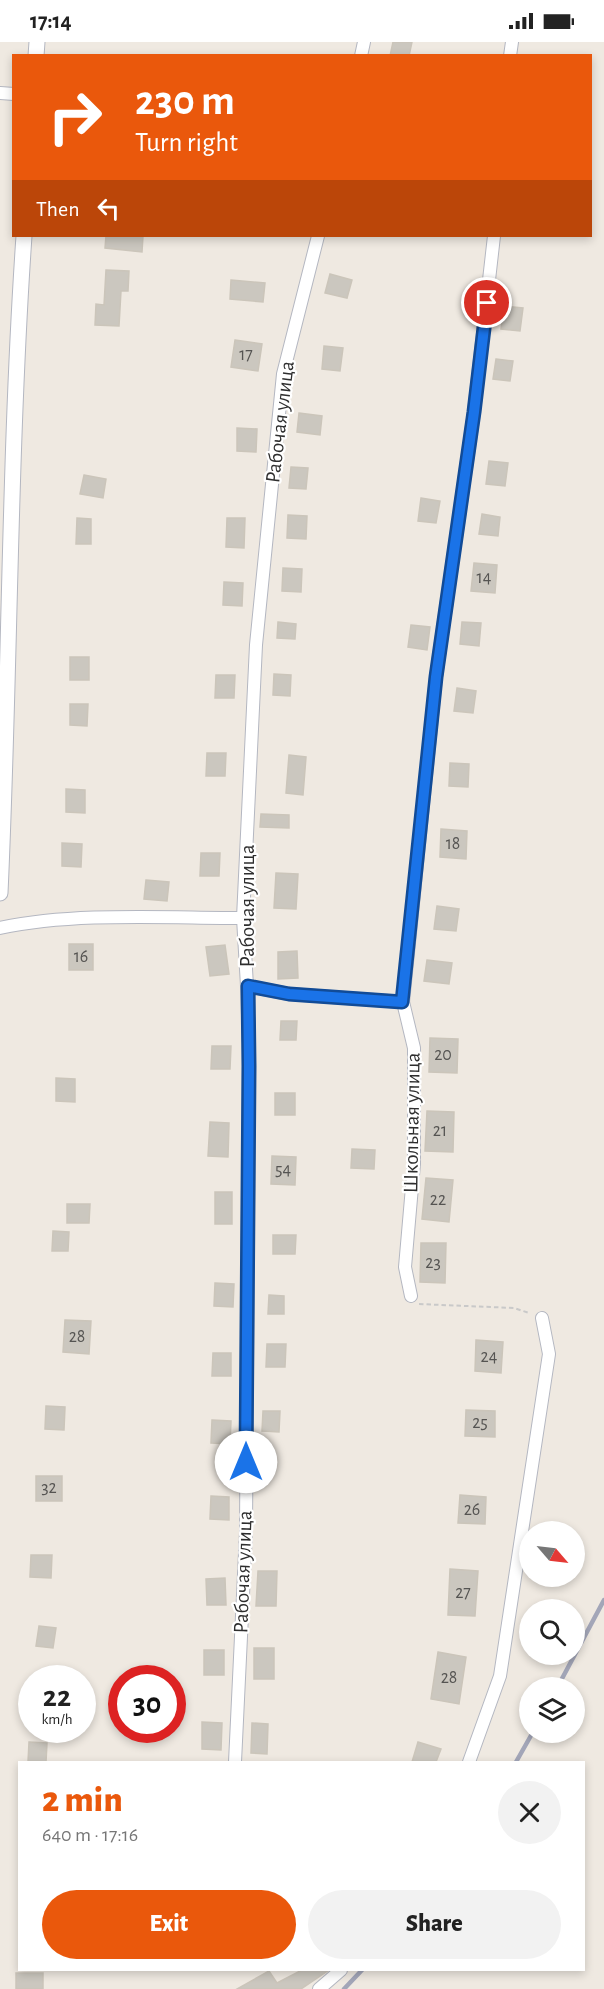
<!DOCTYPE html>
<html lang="en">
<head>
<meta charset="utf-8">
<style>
	:root { --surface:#fff; --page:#f2f2f2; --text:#222; --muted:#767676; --accent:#ea580c }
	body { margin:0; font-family:"Alegreya Sans",sans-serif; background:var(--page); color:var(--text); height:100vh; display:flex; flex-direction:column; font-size:22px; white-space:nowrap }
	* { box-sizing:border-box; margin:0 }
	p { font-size:20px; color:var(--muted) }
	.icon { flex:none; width:33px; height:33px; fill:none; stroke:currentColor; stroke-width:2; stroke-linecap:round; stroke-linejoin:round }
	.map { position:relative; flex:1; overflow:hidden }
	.drawer { position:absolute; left:18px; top:1719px; width:567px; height:210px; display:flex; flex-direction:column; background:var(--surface); border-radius:0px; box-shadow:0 3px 9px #0003 }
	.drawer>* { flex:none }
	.hud { position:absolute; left:12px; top:12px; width:580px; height:183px; border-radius:0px; box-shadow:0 3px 9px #0003; background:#ea580c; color:#fff; overflow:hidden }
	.needle { width:39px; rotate:118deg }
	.tools { position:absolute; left:519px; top:1479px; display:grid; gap:12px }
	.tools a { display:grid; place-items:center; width:66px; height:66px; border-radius:50%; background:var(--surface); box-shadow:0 3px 9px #0003; font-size:30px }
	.speed { position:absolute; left:18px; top:1623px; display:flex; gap:12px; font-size:30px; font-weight:700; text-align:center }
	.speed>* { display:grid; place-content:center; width:78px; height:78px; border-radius:50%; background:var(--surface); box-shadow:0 3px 9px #0003; line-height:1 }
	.speed small { font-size:15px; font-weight:400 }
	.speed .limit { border:9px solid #d22; background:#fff; color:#111 }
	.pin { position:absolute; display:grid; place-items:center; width:51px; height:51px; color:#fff; margin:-26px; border:3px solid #fff; border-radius:50%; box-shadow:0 2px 6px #0007 }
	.me { position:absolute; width:66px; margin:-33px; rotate:0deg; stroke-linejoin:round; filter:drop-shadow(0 0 4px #0008) }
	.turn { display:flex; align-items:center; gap:21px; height:126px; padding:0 24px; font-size:27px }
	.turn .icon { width:78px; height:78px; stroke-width:2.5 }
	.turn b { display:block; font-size:42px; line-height:51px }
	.then { display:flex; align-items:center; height:57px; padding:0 24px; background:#0003; gap:12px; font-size:22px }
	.round { display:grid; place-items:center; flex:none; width:63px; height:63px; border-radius:32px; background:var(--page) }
	.overview { display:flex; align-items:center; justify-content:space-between; height:102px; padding:0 24px }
	h1 { font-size:36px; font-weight:800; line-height:45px; color:var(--accent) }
	.cta { display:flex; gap:12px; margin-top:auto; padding:12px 24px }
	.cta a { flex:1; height:69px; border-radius:36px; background:var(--accent); color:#fff; font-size:24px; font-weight:800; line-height:69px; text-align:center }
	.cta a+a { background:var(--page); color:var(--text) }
	.status { display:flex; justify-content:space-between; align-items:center; height:42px; padding:0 30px; background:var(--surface); direction:ltr }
	.status svg { height:16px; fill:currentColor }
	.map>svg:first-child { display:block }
	.building { fill:#cbc7bf; stroke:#cbc5ba; stroke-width:1.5 }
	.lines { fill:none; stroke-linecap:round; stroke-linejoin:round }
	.minor-casing { stroke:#b4b7c1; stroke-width:14 }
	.tertiary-casing { stroke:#b4b7c1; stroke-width:17 }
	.path { stroke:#c9c9c9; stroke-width:2; stroke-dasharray:4.5 3; stroke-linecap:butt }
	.minor { stroke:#fff; stroke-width:12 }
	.tertiary { stroke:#fff; stroke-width:15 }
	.rail { stroke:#a3a6b8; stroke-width:4.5 }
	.route-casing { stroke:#114b97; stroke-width:15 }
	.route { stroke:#1a73e8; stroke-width:10 }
	.labels { text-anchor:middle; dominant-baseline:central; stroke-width:4.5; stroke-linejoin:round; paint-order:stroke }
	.number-label { font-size:18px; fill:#555452 }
	.street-label { font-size:21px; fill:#2e2e2e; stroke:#fff }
</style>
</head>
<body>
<div class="status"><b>17:14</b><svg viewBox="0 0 49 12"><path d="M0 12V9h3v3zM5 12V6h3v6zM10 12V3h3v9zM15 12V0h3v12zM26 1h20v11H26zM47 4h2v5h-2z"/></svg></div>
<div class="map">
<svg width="604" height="1947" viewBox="0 0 604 1947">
	<rect width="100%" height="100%" fill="#efe9e1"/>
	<g class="building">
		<polygon points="393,0 412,0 409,14 390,14"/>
		<polygon points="106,194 143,194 142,210 105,206"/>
		<polygon points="106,228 129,229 128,249 121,249 119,284 95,283 96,262 104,263"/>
		<polygon points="330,232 352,238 347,256 325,251"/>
		<polygon points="231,238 265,241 263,260 230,257"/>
		<polygon points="504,264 523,266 520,289 501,287"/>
		<polygon points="235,298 262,302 258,329 231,325"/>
		<polygon points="324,304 343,306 340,329 322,327"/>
		<polygon points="496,317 513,319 510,339 493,337"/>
		<polygon points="299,371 322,374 320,393 297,390"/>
		<polygon points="237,386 257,387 256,410 237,409"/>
		<polygon points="489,419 508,421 505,444 486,442"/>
		<polygon points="291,425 308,426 306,447 289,446"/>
		<polygon points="84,433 106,437 103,456 80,452"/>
		<polygon points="421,456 440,459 436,481 418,479"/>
		<polygon points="482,472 500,475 498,494 479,492"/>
		<polygon points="288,473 307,474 306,497 287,496"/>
		<polygon points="77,476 91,477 91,502 76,502"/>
		<polygon points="227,476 245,476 244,506 226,505"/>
		<polygon points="474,521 497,523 495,551 471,549"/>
		<polygon points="283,526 302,527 301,550 282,549"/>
		<polygon points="224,540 243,541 242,564 223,563"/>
		<polygon points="278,580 296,582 295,597 277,596"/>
		<polygon points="462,580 481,581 479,604 460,602"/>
		<polygon points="411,583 430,585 427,608 408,605"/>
		<rect x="70" y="615" width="19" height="23"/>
		<polygon points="274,632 291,633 290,654 273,653"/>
		<polygon points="216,633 235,633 234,656 215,656"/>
		<polygon points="457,646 476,649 473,671 454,669"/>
		<polygon points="70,662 88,662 87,684 70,683"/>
		<polygon points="207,711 226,711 225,734 206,734"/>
		<polygon points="289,713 306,715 303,753 286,751"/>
		<polygon points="450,721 469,722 468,745 449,744"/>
		<polygon points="66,747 85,748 85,771 66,770"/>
		<polygon points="261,772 289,773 289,786 260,785"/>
		<polygon points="441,787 467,789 466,817 440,815"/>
		<polygon points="62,801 82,802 81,825 62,824"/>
		<polygon points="201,811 220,811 219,834 200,834"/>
		<polygon points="276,831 298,832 296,867 274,866"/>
		<polygon points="146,838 169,840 167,859 144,857"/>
		<polygon points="437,864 459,867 456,889 434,887"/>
		<rect x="69" y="902" width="24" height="26"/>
		<polygon points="225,903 229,932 210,934 206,905"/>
		<polygon points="297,909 298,936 278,937 278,910"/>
		<polygon points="427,918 452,921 449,942 424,939"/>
		<polygon points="281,979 297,979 296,998 280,998"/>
		<polygon points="430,996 458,997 457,1031 429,1030"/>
		<polygon points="212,1004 231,1004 230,1027 211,1027"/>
		<polygon points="56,1036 75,1037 75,1060 56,1059"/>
		<rect x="275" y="1051" width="20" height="22"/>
		<polygon points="427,1069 454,1070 453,1110 425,1109"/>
		<polygon points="210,1080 229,1081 228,1115 208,1114"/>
		<polygon points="352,1107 375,1108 374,1127 351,1126"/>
		<polygon points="272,1114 296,1115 295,1143 271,1142"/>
		<polygon points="426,1136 453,1138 449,1180 422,1177"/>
		<rect x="215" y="1150" width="17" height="32"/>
		<polygon points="67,1162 90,1162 89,1181 67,1181"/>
		<polygon points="53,1189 69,1190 68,1209 52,1209"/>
		<polygon points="273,1193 296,1193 295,1212 273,1212"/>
		<polygon points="421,1201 446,1201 445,1241 420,1240"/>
		<polygon points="215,1241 234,1242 233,1265 214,1264"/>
		<polygon points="269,1253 284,1254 284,1272 268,1272"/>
		<polygon points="65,1278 91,1279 89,1312 63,1310"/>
		<polygon points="476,1298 503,1300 501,1331 475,1329"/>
		<polygon points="267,1302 286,1302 285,1325 266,1325"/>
		<polygon points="213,1311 231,1311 231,1334 212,1334"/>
		<polygon points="46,1364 65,1365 64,1388 45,1387"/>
		<polygon points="466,1368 495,1369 495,1395 465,1394"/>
		<polygon points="263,1369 280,1369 279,1390 262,1389"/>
		<polygon points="212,1378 231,1379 230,1402 211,1401"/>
		<rect x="36" y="1434" width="26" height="25"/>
		<polygon points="460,1453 486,1455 485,1482 458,1481"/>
		<polygon points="211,1454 229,1455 229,1478 210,1477"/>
		<polygon points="31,1513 52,1513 51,1536 30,1535"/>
		<polygon points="450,1527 478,1529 475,1574 448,1573"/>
		<polygon points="258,1529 277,1529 276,1564 256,1564"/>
		<polygon points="225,1536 226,1563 207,1563 206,1537"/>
		<polygon points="39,1584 56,1586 53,1606 36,1604"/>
		<rect x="254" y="1606" width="20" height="31"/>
		<rect x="204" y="1608" width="20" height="25"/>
		<polygon points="438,1610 466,1615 459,1662 431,1657"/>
		<polygon points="202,1680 222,1681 221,1708 202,1707"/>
		<polygon points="252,1681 268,1682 267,1712 251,1711"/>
		<polygon points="29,1700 47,1701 46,1720 28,1720"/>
		<polygon points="418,1700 441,1707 436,1720 412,1720"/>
		<polygon points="302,1928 329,1928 301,1947 237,1947 269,1929 277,1941"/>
		<rect x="16" y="1931" width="27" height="16"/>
	</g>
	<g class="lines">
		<defs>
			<g id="minor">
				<polyline points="361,14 364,0"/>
				<polyline points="510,14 512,0"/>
				<polyline points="0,51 14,52"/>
				<path d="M0,886c75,-16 165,-10 243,-10"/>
				<polyline points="247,944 289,952 403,960"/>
				<polyline points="411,1254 405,1225 414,1122 414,1006 403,960 436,635 474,370 494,194"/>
				<polyline points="235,1720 246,1490 249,1001 247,944 243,876 256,603 283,332 318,194"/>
				<polyline points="469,1720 500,1634 549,1312 542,1276"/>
				<polyline points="319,1947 341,1928"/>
			</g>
			<g id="tertiary">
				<polyline points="36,14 37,0"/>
				<path d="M0,851c10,-219 9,-439 24,-657"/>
			</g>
		</defs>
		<use href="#minor" class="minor-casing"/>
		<use href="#tertiary" class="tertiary-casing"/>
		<polyline class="path" points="419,1262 514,1266 529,1271"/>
		<use href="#minor" class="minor"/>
		<use href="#tertiary" class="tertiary"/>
		<g class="rail">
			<polyline points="557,1646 604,1558"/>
			<polyline points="516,1720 533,1690"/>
			<polyline points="344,1947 362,1928"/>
		</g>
	</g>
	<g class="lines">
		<defs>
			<polyline id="route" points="246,1420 249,1024 248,944 289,952 402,960 436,635 474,370 487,261"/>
		</defs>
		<use href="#route" class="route-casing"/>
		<use href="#route" class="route"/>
	</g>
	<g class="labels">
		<g class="number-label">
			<text x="246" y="313">17</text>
			<text x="484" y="536">14</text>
			<text x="453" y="802">18</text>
			<text x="81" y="915">16</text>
			<text x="443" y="1013">20</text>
			<text x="440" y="1089">21</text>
			<text x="283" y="1128">54</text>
			<text x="438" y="1158">22</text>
			<text x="433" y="1221">23</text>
			<text x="77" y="1295">28</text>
			<text x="489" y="1315">24</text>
			<text x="480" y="1381">25</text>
			<text x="49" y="1446">32</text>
			<text x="472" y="1468">26</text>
			<text x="463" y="1551">27</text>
			<text x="449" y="1636">28</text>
		</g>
		<g class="street-label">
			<text transform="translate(280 380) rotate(-83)">Рабочая улица</text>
			<text transform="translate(247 864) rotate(-90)">Рабочая улица</text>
			<text transform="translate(412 1081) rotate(-89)">Школьная улица</text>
			<text transform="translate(243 1530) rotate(-88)">Рабочая улица</text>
		</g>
	</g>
</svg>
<div class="tools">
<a><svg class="needle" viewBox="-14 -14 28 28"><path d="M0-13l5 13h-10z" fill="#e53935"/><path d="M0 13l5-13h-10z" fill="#767676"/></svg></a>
<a><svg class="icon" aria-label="search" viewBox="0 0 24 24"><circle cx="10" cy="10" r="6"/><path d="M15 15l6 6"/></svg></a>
<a><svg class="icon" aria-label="layers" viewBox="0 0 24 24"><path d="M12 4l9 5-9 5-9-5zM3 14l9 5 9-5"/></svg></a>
</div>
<div class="speed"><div>22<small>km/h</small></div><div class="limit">30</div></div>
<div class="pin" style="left:487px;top:261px;background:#d93025"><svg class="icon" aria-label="arrive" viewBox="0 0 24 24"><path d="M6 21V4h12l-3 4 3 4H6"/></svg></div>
<svg class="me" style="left:246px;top:1420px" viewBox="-20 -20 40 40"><circle r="19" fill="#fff"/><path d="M0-13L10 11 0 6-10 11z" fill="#1a73e8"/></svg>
<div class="hud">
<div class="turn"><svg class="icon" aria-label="right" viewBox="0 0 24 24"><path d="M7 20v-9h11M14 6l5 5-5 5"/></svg><div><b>230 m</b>Turn right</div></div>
<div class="then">Then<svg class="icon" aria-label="left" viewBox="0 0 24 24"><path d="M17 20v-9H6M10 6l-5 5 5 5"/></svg></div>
</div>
<section class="drawer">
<div class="overview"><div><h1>2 min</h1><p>640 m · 17:16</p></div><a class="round"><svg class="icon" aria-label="close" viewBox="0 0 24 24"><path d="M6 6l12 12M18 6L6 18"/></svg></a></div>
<div class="cta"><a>Exit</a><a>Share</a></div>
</section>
</div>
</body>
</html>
